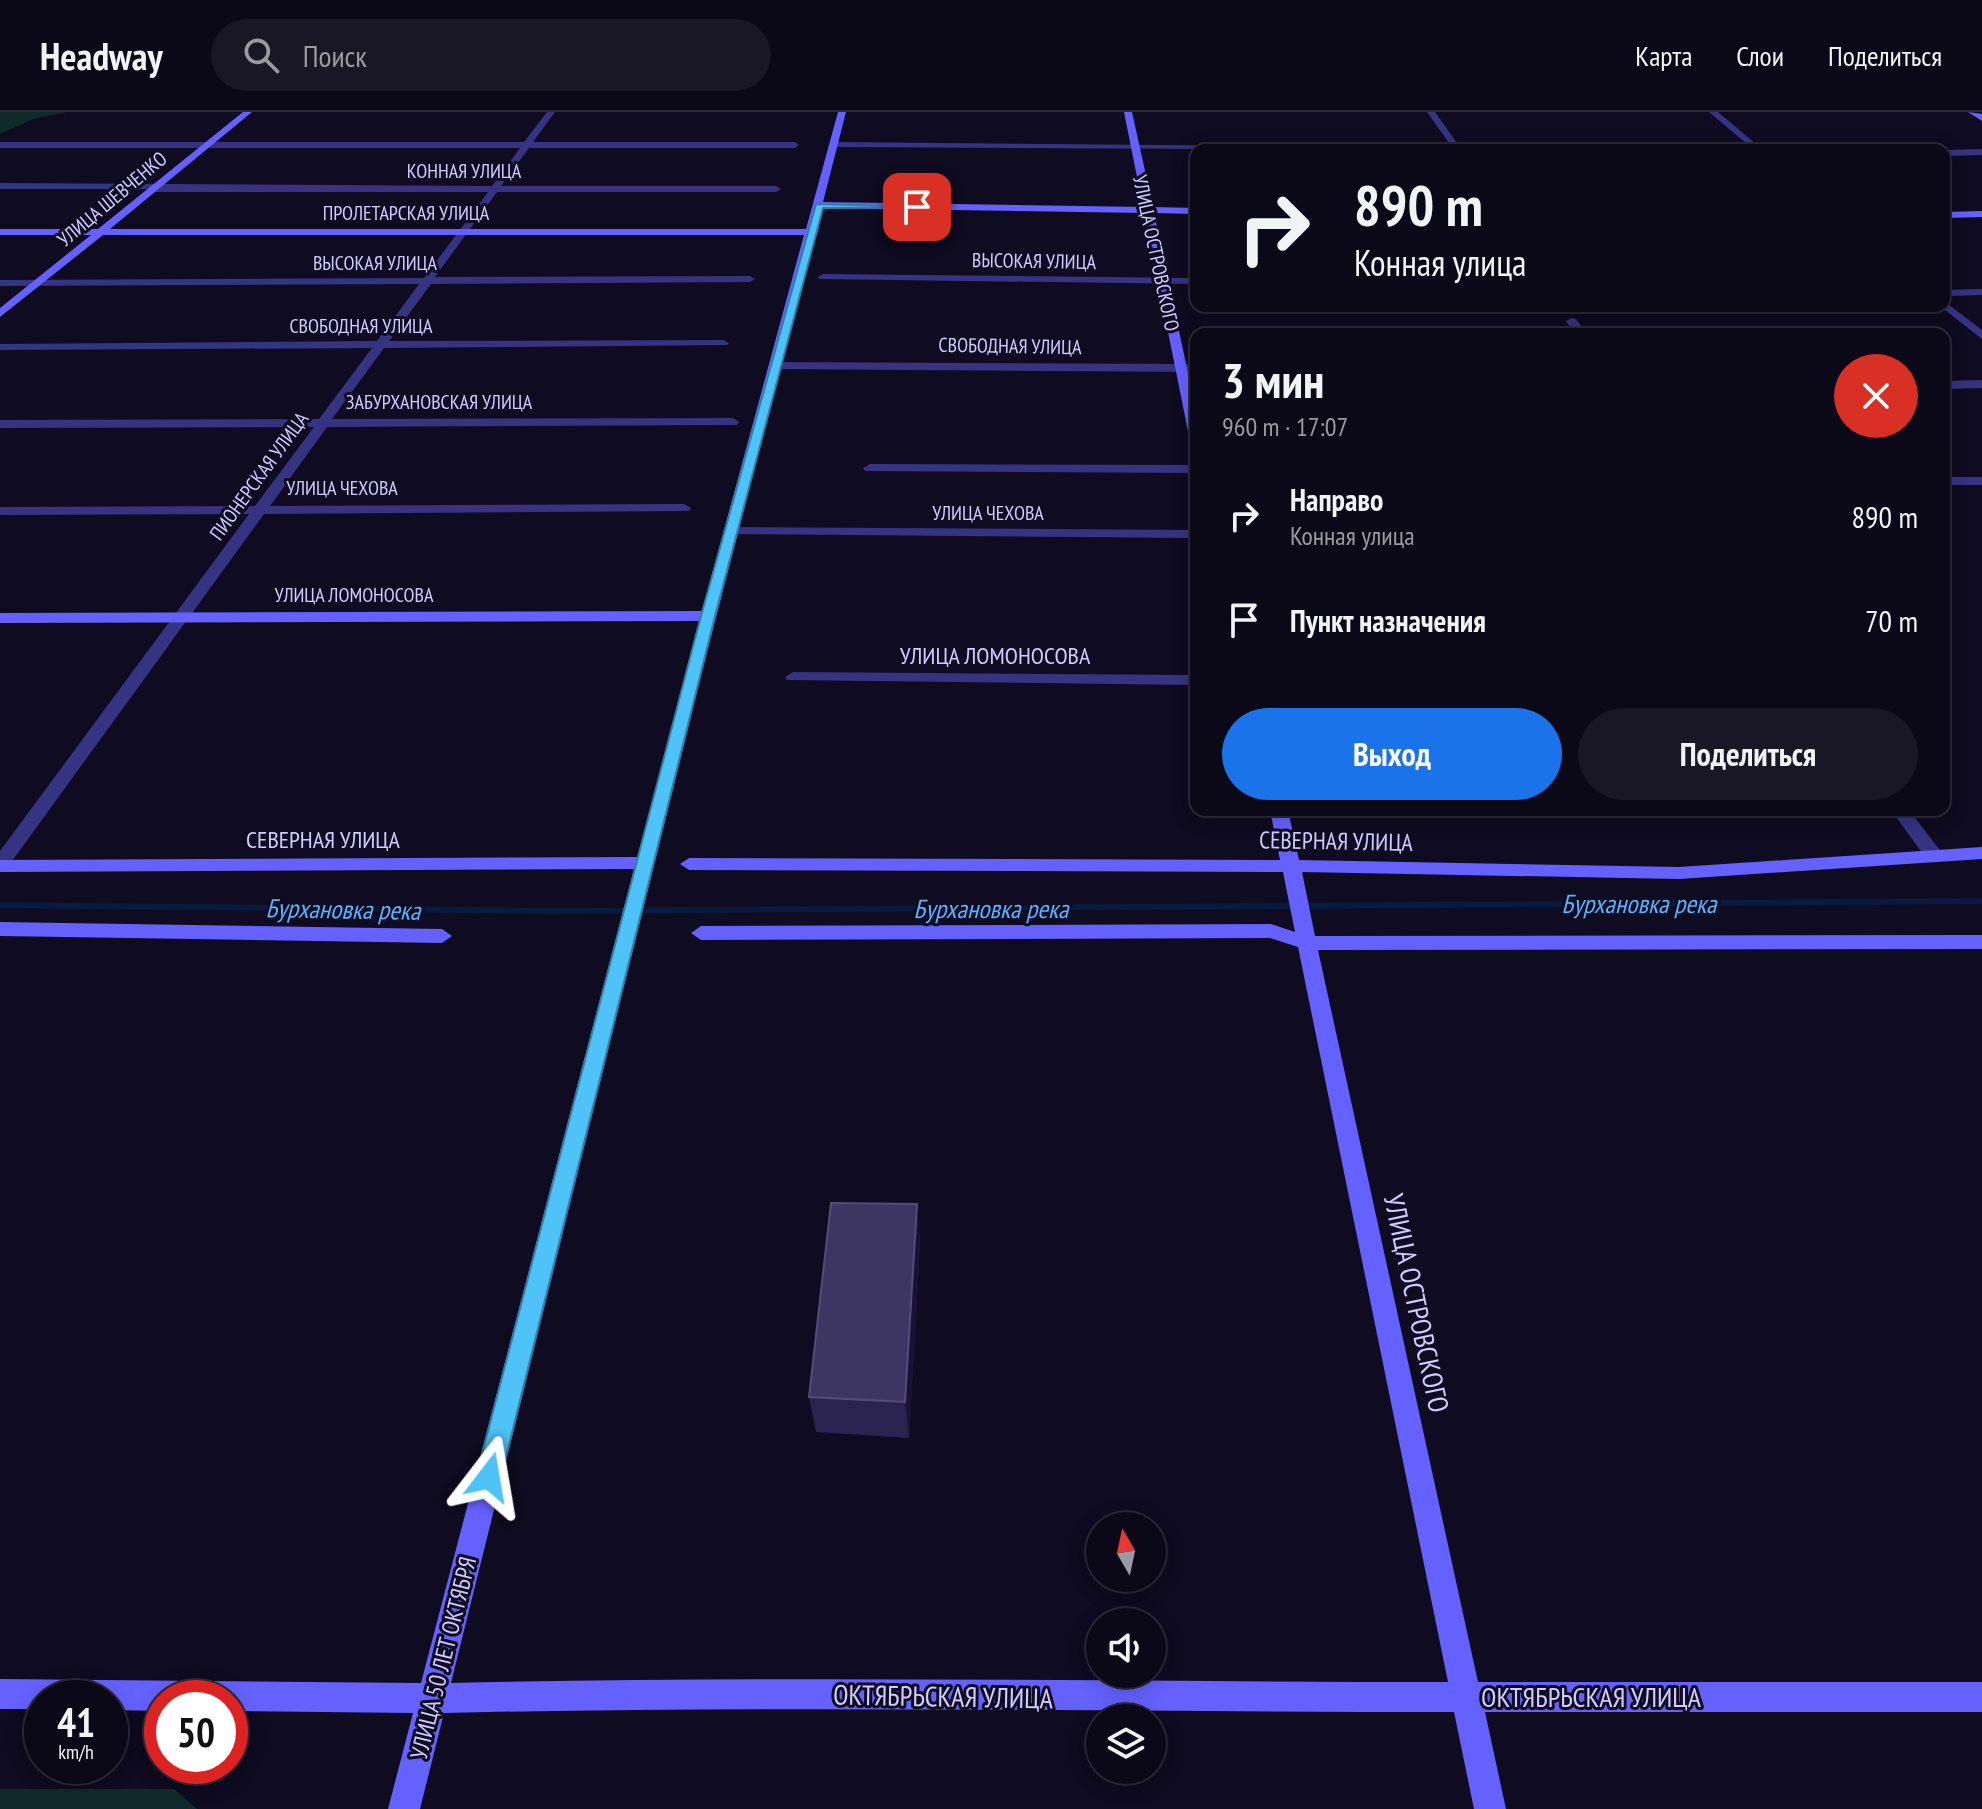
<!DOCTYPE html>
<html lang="ru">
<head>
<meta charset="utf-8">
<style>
	:root { --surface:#0b0818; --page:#191625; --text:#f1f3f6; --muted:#9a9aa2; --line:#2b2937; --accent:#1a73e8 }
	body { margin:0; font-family:"PT Sans Narrow",sans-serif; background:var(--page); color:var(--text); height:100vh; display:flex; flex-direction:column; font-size:30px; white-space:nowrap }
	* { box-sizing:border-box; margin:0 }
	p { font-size:26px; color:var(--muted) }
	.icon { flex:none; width:44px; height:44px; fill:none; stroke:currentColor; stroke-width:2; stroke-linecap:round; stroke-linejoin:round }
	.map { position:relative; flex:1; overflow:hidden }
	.sheet { position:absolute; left:1190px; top:216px; width:760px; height:488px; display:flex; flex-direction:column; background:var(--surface); border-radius:16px; box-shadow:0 4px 20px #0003,0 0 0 2px var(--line) }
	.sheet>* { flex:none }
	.guide { position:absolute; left:1190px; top:32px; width:760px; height:168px; border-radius:16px; box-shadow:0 4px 20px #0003,0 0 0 2px var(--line); background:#0b0818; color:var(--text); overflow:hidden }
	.needle { width:52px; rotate:351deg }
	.controls { position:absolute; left:1086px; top:1400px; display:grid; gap:16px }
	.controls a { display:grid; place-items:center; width:80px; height:80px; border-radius:50%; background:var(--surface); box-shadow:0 4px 20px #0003,0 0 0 2px var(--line); font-size:40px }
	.speed { position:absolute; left:24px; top:1568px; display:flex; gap:16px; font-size:40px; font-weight:700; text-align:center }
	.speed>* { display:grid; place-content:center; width:104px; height:104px; border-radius:50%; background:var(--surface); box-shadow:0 4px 20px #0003,0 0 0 2px var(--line); line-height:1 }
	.speed small { font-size:20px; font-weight:400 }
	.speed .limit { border:12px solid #d22; background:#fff; color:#111 }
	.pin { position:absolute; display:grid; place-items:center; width:68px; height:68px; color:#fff; margin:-34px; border-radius:16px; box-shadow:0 4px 12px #0006 }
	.me { position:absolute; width:88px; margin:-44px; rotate:14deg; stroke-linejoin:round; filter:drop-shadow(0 0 6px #0008) }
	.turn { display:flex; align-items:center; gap:28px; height:168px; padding:0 32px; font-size:36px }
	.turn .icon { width:104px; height:104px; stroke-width:2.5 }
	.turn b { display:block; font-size:56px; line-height:68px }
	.round { display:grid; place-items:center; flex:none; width:84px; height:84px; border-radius:42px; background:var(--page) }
	.summary { display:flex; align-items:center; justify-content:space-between; height:136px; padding:0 32px }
	h1 { font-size:48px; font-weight:600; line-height:60px }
	.button { display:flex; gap:16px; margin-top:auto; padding:16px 32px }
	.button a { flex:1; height:92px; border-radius:48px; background:var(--accent); color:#fff; font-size:32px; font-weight:600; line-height:92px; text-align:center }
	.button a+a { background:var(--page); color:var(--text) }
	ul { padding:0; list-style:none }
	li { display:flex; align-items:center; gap:24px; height:104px; padding:0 32px }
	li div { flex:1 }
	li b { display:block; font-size:30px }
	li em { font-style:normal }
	header { display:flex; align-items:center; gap:48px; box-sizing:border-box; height:112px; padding:0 40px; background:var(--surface); border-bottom:2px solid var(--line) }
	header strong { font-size:38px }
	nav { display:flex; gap:44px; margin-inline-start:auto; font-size:28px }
	.search { width:560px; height:72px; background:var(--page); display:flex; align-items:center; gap:20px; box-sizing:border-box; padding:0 28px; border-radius:44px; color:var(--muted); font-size:30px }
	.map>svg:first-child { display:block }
	.green { fill:#0e2b2a }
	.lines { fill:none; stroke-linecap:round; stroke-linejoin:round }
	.stream { stroke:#061b3f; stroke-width:6 }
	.street { fill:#363383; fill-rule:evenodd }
	.secondary { fill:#6561ff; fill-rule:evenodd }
	.wall { fill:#2b234f }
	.shaded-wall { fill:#191234 }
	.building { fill:#3d3562; stroke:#544c7b; stroke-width:2 }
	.route { fill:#4fc3f7; stroke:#337fa1; stroke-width:2 }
	.labels { text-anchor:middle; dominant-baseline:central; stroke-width:6; stroke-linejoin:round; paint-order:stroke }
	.far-street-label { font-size:20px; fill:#d0caff; stroke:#0f0b20 }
	.street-label { font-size:24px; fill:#d0caff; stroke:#0f0b20 }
	.water-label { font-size:26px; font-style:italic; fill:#58b2ff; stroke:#0f0b20 }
	.near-street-label { font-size:28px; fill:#d0caff; stroke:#0f0b20 }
</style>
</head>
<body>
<header>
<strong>Headway</strong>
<div class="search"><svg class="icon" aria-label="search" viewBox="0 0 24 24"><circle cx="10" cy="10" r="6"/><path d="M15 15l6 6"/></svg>Поиск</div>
<nav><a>Карта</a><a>Слои</a><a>Поделиться</a></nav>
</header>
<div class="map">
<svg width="1982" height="1697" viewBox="0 0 1982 1697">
	<rect width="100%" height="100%" fill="#0f0b20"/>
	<g class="green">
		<polygon points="0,0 67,0 33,7 0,22"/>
		<polygon points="0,1677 174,1677 197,1697 0,1697"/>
	</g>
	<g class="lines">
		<polyline class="stream" points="0,793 550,799 1982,789"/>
		<g class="street">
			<polygon points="547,0 555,0 533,30 795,30 799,33 795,36 529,36 501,74 776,74 781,77 776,80 497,80 435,165 750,164 755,167 750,170 431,172 389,229 723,228 729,231 727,233 384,236 332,307 733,306 739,310 737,313 327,315 270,394 684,392 691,396 689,399 264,402 7,756 0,758 0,739 249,402 0,403 0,395 255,394 314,315 0,316 0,308 319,307 372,236 0,238 0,232 377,229 419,172 0,174 0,168 424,166 488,80 153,80 148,77 0,77 0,71 492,74 520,36 0,36 0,30 524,30"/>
			<polygon points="1427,0 1435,0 1462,38 1454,38"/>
			<polygon points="1709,0 1718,0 1763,38 1754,38"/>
			<polygon points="834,30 1388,35 1392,38 831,35"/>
			<polygon points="1982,37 1982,43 1944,44 1944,38"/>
			<polygon points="823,162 1196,166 1196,172 819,167 818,165"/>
			<polygon points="1982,177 1982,183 1944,184 1944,178"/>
			<polygon points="1944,189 1982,218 1982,227 1940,194 1944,194"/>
			<polygon points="1572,206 1576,207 1587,222 1575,222 1566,209"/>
			<polygon points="775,250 1196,252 1196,260 771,257 771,251"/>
			<polygon points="1982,268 1982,276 1944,277 1944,269"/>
			<polygon points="870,352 1196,353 1196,361 865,359 863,356"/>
			<rect x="1944" y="365" width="38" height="8"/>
			<polygon points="731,415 1196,418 1196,426 726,422 724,419"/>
			<polygon points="793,560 1196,563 1196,573 787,568 785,565"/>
			<polygon points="1891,698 1909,698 1942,741 1944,745 1942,749 1928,749"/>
		</g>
		<g class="secondary">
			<path d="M243,0h9l-142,117h696l32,-117h8l-23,90 320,5 -19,-95h8l21,95 43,1v6l-42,-1 42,198v34l-6,-4 -46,-228 -323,-5 -3,24 -3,3 -110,425 -254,1023c332,-8 665,-1 997,-1l-150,-735 -28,-9 -569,2 -10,-7 10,-7 570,-2 24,8 -12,-60 -594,-2 -9,-6 9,-6 591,2 -10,-50h18l11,50 380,7 303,-20v12l-303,20 -377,-7 13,64 667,-1v14l-664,1 160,732h504v30h-497l21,97h-32l-20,-97c-337,0 -673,-7 -1010,1l-24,96h-32l25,-96 -183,-2v-13h-68v13l-52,-1v-12h-68v11h-42v-30l421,4 213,-814 -634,3v-12l638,-3 62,-236 -700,2v-10l702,-2 102,-376h-701l-103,82v-9l91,-73h-91v-6h98z"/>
			<polygon points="1968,0 1982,2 1982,9"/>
			<polygon points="1982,99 1982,105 1944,106 1944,100"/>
			<polygon points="0,810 442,817 452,824 442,831 0,824"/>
		</g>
	</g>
	<polygon class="wall" points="917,1092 920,1131 909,1326 816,1320 809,1285"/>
	<polygon class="shaded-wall" points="917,1092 920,1131 909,1326 905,1290"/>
	<polygon class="building" points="831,1091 917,1092 905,1290 809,1285"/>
	<polygon class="route" points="816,92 922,95 823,96 715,504 501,1365 498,1373 489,1377 480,1373 476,1365 701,504"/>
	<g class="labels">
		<g class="far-street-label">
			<text x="464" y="59">КОННАЯ УЛИЦА</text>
			<text transform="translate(112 87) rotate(-40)">УЛИЦА ШЕВЧЕНКО</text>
			<text x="406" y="101">ПРОЛЕТАРСКАЯ УЛИЦА</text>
			<text transform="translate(1156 141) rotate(78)">УЛИЦА ОСТРОВСКОГО</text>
			<text transform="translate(1034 149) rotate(1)">ВЫСОКАЯ УЛИЦА</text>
			<text x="375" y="151">ВЫСОКАЯ УЛИЦА</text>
			<text x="361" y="214">СВОБОДНАЯ УЛИЦА</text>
			<text transform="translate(1010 234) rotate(1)">СВОБОДНАЯ УЛИЦА</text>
			<text x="439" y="290">ЗАБУРХАНОВСКАЯ УЛИЦА</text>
			<text transform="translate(259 364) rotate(-54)">ПИОНЕРСКАЯ УЛИЦА</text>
			<text x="342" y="376">УЛИЦА ЧЕХОВА</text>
			<text x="988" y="401">УЛИЦА ЧЕХОВА</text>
			<text x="354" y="483">УЛИЦА ЛОМОНОСОВА</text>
		</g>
		<g class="street-label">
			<text x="995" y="543">УЛИЦА ЛОМОНОСОВА</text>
			<text x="323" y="727">СЕВЕРНАЯ УЛИЦА</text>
			<text transform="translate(1336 729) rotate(1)">СЕВЕРНАЯ УЛИЦА</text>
			<text transform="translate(443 1546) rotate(-76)">УЛИЦА 50 ЛЕТ ОКТЯБРЯ</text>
		</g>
		<g class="water-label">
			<text x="1639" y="791">Бурхановка река</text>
			<text x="991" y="796">Бурхановка река</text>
			<text transform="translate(343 797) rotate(1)">Бурхановка река</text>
		</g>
		<g class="near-street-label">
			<text transform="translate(1417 1191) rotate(78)">УЛИЦА ОСТРОВСКОГО</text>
			<text transform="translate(943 1584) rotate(1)">ОКТЯБРЬСКАЯ УЛИЦА</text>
			<text x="1591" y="1584">ОКТЯБРЬСКАЯ УЛИЦА</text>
		</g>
	</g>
</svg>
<div class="controls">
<a><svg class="needle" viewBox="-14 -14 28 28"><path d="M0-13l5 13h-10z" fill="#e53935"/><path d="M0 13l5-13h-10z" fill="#9a9aa2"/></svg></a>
<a><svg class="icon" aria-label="sound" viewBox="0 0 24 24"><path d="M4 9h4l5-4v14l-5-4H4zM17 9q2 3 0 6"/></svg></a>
<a><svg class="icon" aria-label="layers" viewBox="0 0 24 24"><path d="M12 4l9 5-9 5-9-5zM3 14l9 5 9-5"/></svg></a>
</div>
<div class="speed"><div>41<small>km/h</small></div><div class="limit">50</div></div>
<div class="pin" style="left:917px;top:95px;background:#d93025"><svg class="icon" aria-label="arrive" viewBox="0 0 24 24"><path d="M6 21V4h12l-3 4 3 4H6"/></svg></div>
<svg class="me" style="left:489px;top:1365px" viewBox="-20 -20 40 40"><path d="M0-17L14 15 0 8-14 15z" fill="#4fc3f7" stroke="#fff" stroke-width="4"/></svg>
<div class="guide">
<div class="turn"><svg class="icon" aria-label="right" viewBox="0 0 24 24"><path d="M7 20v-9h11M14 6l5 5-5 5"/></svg><div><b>890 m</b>Конная улица</div></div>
</div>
<section class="sheet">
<div class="summary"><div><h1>3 мин</h1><p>960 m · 17:07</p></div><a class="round" style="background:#d93025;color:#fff"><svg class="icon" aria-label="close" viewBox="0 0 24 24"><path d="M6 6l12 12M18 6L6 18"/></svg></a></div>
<ul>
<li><svg class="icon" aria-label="right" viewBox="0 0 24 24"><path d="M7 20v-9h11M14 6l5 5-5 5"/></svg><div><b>Направо</b><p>Конная улица</p></div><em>890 m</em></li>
<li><svg class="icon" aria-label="arrive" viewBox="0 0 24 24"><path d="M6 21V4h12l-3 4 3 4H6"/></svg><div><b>Пункт назначения</b></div><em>70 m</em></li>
</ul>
<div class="button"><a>Выход</a><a>Поделиться</a></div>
</section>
</div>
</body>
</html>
